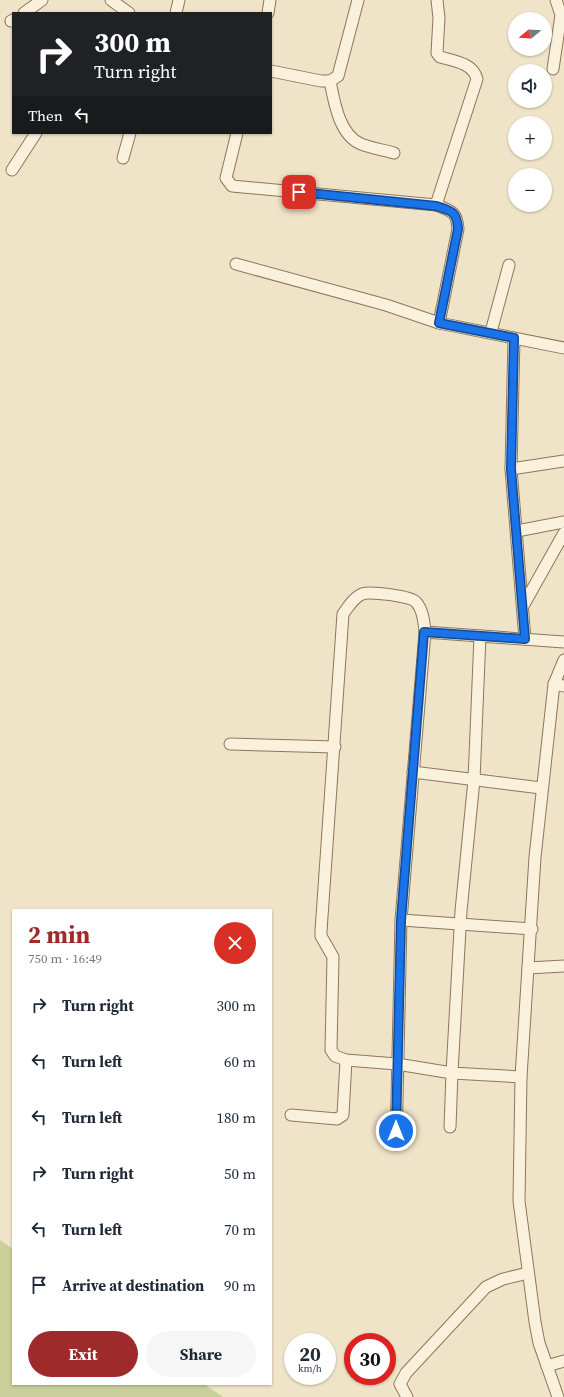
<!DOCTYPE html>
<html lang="en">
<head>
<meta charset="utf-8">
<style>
	:root { --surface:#fff; --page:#f6f6f7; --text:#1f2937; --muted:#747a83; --accent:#9e2a2b }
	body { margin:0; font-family:"Source Serif 4",serif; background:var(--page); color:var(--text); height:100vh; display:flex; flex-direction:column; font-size:15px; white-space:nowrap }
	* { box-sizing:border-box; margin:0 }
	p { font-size:13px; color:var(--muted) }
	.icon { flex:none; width:22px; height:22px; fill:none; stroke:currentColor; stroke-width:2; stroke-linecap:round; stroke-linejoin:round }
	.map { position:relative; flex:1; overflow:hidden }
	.drawer { position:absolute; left:12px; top:909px; width:260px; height:476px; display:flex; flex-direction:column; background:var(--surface); border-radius:0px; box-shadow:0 1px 3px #0004 }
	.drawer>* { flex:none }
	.top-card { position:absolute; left:12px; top:12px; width:260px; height:122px; border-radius:0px; box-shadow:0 1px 3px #0004; background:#202124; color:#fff; overflow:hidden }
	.needle { width:26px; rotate:252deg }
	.buttons { position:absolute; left:508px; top:12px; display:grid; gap:8px }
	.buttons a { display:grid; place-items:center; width:44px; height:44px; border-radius:50%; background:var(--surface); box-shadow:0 1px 3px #0004; font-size:20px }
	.speed { position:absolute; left:284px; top:1333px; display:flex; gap:8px; font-size:20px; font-weight:700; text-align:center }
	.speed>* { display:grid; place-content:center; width:52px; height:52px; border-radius:50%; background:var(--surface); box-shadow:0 1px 3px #0004; line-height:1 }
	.speed small { font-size:10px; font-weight:400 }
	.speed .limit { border:6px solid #d22; background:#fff; color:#111 }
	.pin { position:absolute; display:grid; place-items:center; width:34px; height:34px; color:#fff; margin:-17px; border-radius:8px; box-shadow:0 2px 6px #0006 }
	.me { position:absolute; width:44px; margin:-22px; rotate:0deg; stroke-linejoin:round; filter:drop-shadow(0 0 3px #0008) }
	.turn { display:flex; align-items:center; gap:14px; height:84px; padding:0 16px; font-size:18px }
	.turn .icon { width:52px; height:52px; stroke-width:2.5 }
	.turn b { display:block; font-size:28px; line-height:34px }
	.then { display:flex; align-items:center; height:38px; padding:0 16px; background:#0003; gap:8px; font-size:15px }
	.round { display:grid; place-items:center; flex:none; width:42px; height:42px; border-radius:21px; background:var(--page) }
	.head { display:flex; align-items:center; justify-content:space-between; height:68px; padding:0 16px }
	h1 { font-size:24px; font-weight:700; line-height:30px; color:var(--accent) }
	.cta { display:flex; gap:8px; margin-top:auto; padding:8px 16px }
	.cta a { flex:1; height:46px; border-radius:24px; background:var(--accent); color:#fff; font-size:16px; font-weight:700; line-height:46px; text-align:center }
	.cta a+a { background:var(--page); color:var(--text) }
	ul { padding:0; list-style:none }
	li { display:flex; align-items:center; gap:12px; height:56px; padding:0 16px }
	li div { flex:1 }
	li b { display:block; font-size:15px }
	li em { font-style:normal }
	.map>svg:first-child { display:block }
	.green { fill:#c9cf9b }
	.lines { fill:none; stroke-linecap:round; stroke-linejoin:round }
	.minor-casing { stroke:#8d765c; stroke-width:13 }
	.minor { stroke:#faf1dc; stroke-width:11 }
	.route-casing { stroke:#114b97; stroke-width:10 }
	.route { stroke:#1a73e8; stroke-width:7 }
</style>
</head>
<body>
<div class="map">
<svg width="564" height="1397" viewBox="0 0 564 1397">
	<rect width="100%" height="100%" fill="#f0e4c8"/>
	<polygon class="green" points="0,1240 13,1249 13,1384 204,1384 223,1397 0,1397"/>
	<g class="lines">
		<defs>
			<g id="minor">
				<polyline points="111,0 129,13"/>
				<polyline points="24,13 42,0"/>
				<polyline points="176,13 179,0"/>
				<polyline points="268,13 270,0"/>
				<polyline points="11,21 13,20"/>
				<polyline points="553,69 561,15 556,0"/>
				<polyline points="271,71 321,81 330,81 338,76 358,0"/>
				<path d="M330,81c4,20 9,54 31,63 10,4 22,6 33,9"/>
				<path d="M237,133l-11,45 6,8 204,19c15,6 21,6 22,24l-19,94"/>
				<polyline points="123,158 130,133"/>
				<polyline points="12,170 36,133"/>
				<path d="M436,205l41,-126c-4,-16 -23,-18 -37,-22l-3,-4 2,-35 -2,-18"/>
				<polyline points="236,264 386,305 439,323 564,348"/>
				<polyline points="491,332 509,265"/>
				<polyline points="514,338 511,469 525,639"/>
				<polyline points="511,469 564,461"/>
				<polyline points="517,531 564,522"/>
				<polyline points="523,606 564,533"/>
				<polyline points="480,636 474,780 461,911 452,1073 521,1077"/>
				<polyline points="554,684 564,686"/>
				<polyline points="230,744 335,747"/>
				<polyline points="413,772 541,788"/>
				<polyline points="401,920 532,929"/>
				<polyline points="528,968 564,966"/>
				<polyline points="291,1115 337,1119 343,1115 346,1060"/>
				<path d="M450,1127l2,-54 -55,-9 -51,-4 -11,-4 -4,-6 2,-93 -12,-21v-5l22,-317c6,-8 10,-16 19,-20 8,-3 49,2 54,8 7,8 8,20 9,30l139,10"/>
				<polyline points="396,1145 401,920 425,632"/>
				<polyline points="547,1366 564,1361"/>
				<polyline points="407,1397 400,1384 406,1373 486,1287 503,1279 528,1273"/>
				<polyline points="558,1397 539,1343 535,1322 519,1201 521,1077 535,857 554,684 564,660"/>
			</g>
		</defs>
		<use href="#minor" class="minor-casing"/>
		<use href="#minor" class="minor"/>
	</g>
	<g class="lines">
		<defs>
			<path id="route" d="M299,192l137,14c15,5 21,5 22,23l-19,94 75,15 -3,131 14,170 -101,-7 -23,288 -5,211"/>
		</defs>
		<use href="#route" class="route-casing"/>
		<use href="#route" class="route"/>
	</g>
</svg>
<div class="buttons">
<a><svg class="needle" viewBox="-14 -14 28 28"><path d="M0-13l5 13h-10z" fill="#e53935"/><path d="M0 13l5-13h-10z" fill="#747a83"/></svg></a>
<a><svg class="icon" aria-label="sound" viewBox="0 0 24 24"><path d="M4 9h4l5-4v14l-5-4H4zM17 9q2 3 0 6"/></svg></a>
<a>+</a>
<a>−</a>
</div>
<div class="speed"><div>20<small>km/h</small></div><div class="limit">30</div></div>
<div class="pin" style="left:299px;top:192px;background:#d93025"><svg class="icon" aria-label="arrive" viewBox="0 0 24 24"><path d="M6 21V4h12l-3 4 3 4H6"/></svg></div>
<svg class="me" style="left:396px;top:1131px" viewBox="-20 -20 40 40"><circle r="17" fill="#1a73e8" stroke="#fff" stroke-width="3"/><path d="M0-11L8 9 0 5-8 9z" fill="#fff"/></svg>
<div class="top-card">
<div class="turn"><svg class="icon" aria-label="right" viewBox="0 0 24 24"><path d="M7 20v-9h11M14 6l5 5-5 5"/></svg><div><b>300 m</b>Turn right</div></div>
<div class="then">Then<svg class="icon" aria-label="left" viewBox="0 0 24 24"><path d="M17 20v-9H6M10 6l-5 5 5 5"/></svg></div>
</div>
<section class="drawer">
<div class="head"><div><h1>2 min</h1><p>750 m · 16:49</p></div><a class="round" style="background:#d93025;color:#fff"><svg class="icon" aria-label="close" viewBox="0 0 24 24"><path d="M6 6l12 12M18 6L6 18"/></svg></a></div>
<ul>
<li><svg class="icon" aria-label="right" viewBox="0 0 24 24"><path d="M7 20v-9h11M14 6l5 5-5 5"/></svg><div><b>Turn right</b></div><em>300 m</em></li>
<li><svg class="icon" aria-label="left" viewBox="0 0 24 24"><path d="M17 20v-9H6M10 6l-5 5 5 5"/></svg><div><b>Turn left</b></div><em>60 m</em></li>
<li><svg class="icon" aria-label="left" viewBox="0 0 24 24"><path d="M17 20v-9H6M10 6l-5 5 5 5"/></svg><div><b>Turn left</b></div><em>180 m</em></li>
<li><svg class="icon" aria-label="right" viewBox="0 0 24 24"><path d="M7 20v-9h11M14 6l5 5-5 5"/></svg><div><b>Turn right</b></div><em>50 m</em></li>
<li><svg class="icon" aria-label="left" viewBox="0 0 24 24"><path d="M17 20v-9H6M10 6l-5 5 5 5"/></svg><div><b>Turn left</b></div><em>70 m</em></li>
<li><svg class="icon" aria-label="arrive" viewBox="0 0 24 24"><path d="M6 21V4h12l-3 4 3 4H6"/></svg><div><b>Arrive at destination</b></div><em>90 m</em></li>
</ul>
<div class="cta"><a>Exit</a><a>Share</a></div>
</section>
</div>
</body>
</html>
